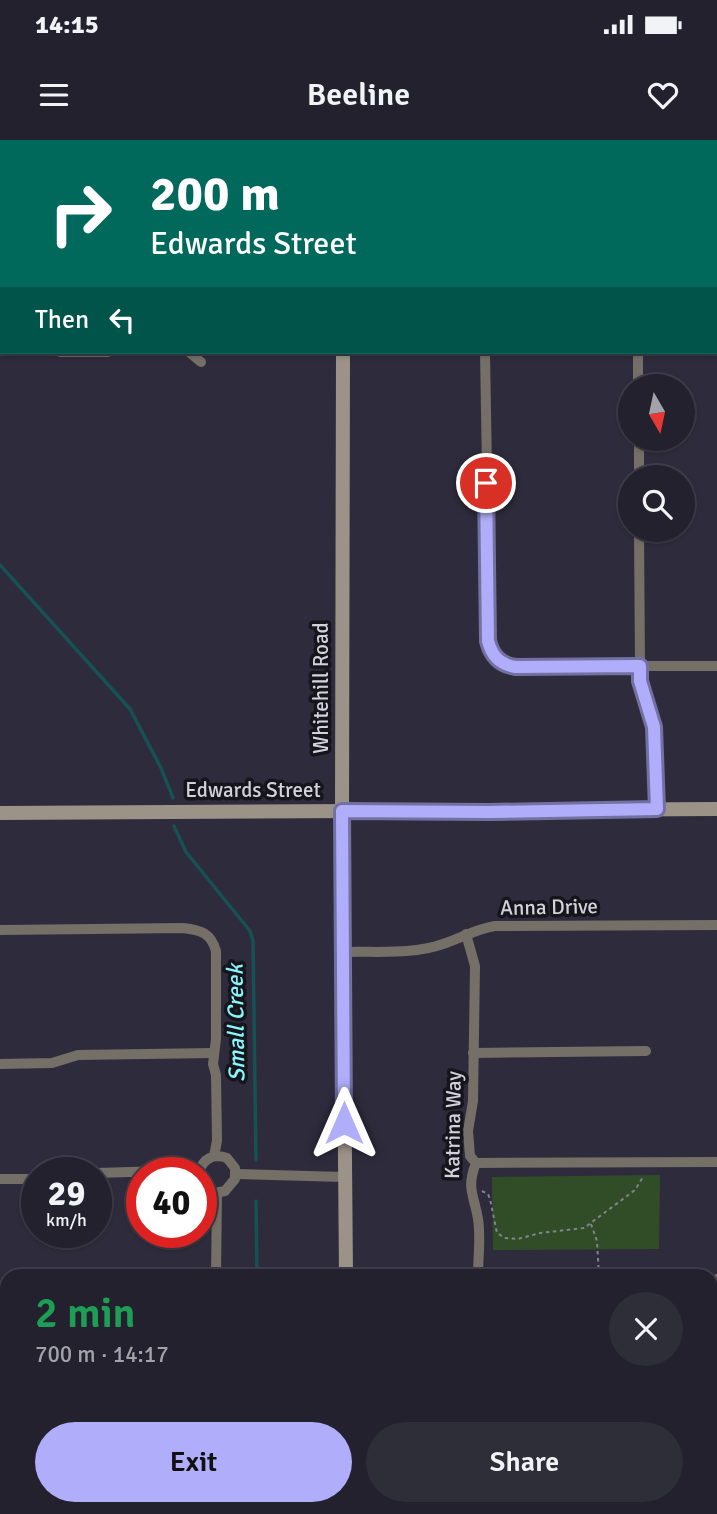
<!DOCTYPE html>
<html lang="en">
<head>
<meta charset="utf-8">
<style>
	:root { --surface:#22212d; --page:#2e2e39; --text:#f1f3f6; --muted:#a2a3aa; --line:#3f3e49; --accent:#b0aefa }
	body { margin:0; font-family:Signika,sans-serif; background:var(--page); color:var(--text); height:100vh; display:flex; flex-direction:column; font-size:26px; white-space:nowrap }
	* { box-sizing:border-box; margin:0 }
	p { font-size:23px; color:var(--muted) }
	.icon { flex:none; width:38px; height:38px; fill:none; stroke:currentColor; stroke-width:2; stroke-linecap:round; stroke-linejoin:round }
	.map { position:relative; flex:1; overflow:hidden }
	.panel { position:absolute; left:0px; top:1129px; width:718px; height:247px; display:flex; flex-direction:column; background:var(--surface); border-radius:21px 21px 0 0; box-shadow:0 2px 5px #0004,0 0 0 2px var(--line) }
	.panel>* { flex:none }
	.banner { position:absolute; left:0px; top:0px; width:718px; height:214px; box-shadow:0 2px 5px #0004,0 0 0 2px var(--line); background:#00695c; color:#fff; overflow:hidden }
	.needle { width:46px; rotate:171deg }
	.fabs { position:absolute; left:618px; top:234px; display:grid; gap:14px }
	.fabs a { display:grid; place-items:center; width:77px; height:77px; border-radius:50%; background:var(--surface); box-shadow:0 2px 5px #0004,0 0 0 2px var(--line); font-size:35px }
	.speed { position:absolute; left:21px; top:1017px; display:flex; gap:14px; font-size:35px; font-weight:700; text-align:center }
	.speed>* { display:grid; place-content:center; width:91px; height:91px; border-radius:50%; background:var(--surface); box-shadow:0 2px 5px #0004,0 0 0 2px var(--line); line-height:1 }
	.speed small { font-size:18px; font-weight:400 }
	.speed .limit { border:10px solid #d22; background:#fff; color:#111 }
	.pin { position:absolute; display:grid; place-items:center; width:60px; height:60px; color:#fff; margin:-30px; border:4px solid #fff; border-radius:50%; box-shadow:0 2px 7px #0007 }
	.me { position:absolute; width:77px; margin:-38px; rotate:0deg; stroke-linejoin:round; filter:drop-shadow(0 0 5px #0008) }
	.turn { display:flex; align-items:center; gap:24px; height:147px; padding:0 35px; font-size:32px }
	.turn .icon { width:91px; height:91px; stroke-width:2.5 }
	.turn b { display:block; font-size:49px; line-height:60px }
	.then { display:flex; align-items:center; height:66px; padding:0 35px; background:#0003; gap:14px; font-size:26px }
	.round { display:grid; place-items:center; flex:none; width:74px; height:74px; border-radius:37px; background:var(--page) }
	.headline { display:flex; align-items:center; justify-content:space-between; height:119px; padding:0 35px }
	h1 { font-size:42px; font-weight:600; line-height:52px; color:#1e9e55 }
	.button { display:flex; gap:14px; margin-top:auto; padding:14px 35px }
	.button a { flex:1; height:80px; border-radius:42px; background:var(--accent); color:#111; font-size:28px; font-weight:600; line-height:80px; text-align:center }
	.button a+a { background:var(--page); color:var(--text) }
	.status { display:flex; justify-content:space-between; align-items:center; height:49px; padding:0 35px; background:var(--surface); direction:ltr }
	.status svg { height:19px; fill:currentColor }
	header { display:flex; justify-content:space-between; align-items:center; height:91px; padding:0 35px; background:var(--surface); font-size:32px; font-weight:600 }
	.map>svg:first-child { display:block }
	.green { fill:#304d28 }
	.lines { fill:none; stroke-linecap:round; stroke-linejoin:round }
	.stream { stroke:#165154; stroke-width:3.5 }
	.path { stroke:#83828f; stroke-width:2; stroke-dasharray:3.5 3.5; stroke-linecap:butt }
	.street { stroke:#746f67; stroke-width:10 }
	.secondary { stroke:#9b9387; stroke-width:14 }
	.route-casing { stroke:#7271a2; stroke-width:18 }
	.route { stroke:#b0aefa; stroke-width:12 }
	.labels { text-anchor:middle; dominant-baseline:central; stroke-width:7; stroke-linejoin:round; paint-order:stroke }
	.street-label { font-size:21px; fill:#d3d2dc; stroke:#16151c }
	.water-label { font-size:23px; font-style:italic; fill:#88f7fd; stroke:#16151c }
</style>
</head>
<body>
<div class="status"><b>14:15</b><svg viewBox="0 0 49 12"><path d="M0 12V9h3v3zM5 12V6h3v6zM10 12V3h3v9zM15 12V0h3v12zM26 1h20v11H26zM47 4h2v5h-2z"/></svg></div>
<header><svg class="icon" aria-label="menu" viewBox="0 0 24 24"><path d="M4 6h16M4 12h16M4 18h16"/></svg>Beeline<svg class="icon" aria-label="heart" viewBox="0 0 24 24"><path d="M12 20l-8-8c-3-5 5-10 8-4 3-6 11-1 8 4z"/></svg></header>
<div class="map">
<svg width="717" height="1374" viewBox="0 0 717 1374">
	<rect width="100%" height="100%" fill="#2e2c3c"/>
	<polygon class="green" points="660,1035 659,1109 493,1110 492,1037"/>
	<g class="lines">
		<g class="stream">
			<polyline points="0,425 130,569 161,628 173,658"/>
			<polyline points="174,686 186,712 250,791 253,801 256,1020"/>
			<polyline points="256,1061 257,1136"/>
			<polyline points="259,1368 259,1374"/>
		</g>
		<g class="path">
			<polyline points="482,1051 488,1054 490,1059 497,1093 505,1098 518,1099 540,1093 584,1088 635,1050 643,1037"/>
			<polyline points="591,1084 597,1101 599,1136"/>
		</g>
		<g class="street">
			<polyline points="620,0 620,2"/>
			<polyline points="0,26 2,27"/>
			<polyline points="716,44 717,44"/>
			<polyline points="716,185 717,185"/>
			<polyline points="0,211 2,211"/>
			<polyline points="60,212 108,212"/>
			<polyline points="189,212 201,222"/>
			<path d="M485,212l5,297c6,11 13,16 26,18l124,-1v15l14,46 3,82"/>
			<polyline points="638,212 638,247"/>
			<polyline points="639,299 639,338"/>
			<polyline points="639,390 640,526 717,526"/>
			<path d="M0,790l183,-2c18,2 28,5 33,23v88l-3,25 3,11 1,66 -3,15"/>
			<path d="M466,794l9,32 -2,135 -5,30 2,25 6,7c-10,25 -2,32 2,56 3,18 0,38 0,57"/>
			<path d="M345,812c32,-1 67,3 98,-8 18,-6 33,-15 52,-18l222,-1"/>
			<polyline points="473,913 646,911"/>
			<polyline points="0,924 52,923 78,915 213,913"/>
			<polyline points="476,1023 717,1022"/>
			<path d="M199,1032c4,-13 14,-19 28,-14l8,10v11l-10,12 -11,2 -13,-9"/>
			<polyline points="96,1033 199,1030"/>
			<polyline points="236,1034 344,1037"/>
			<polyline points="0,1039 37,1039"/>
			<polyline points="216,1136 217,1053"/>
			<polyline points="717,1139 713,1142 711,1150 712,1235 717,1243"/>
			<polyline points="0,1156 7,1156"/>
			<polyline points="0,1274 7,1274"/>
			<polyline points="710,1362 717,1362"/>
			<polyline points="216,1374 219,1368"/>
			<polyline points="480,1374 483,1368"/>
		</g>
		<g class="secondary">
			<polyline points="342,0 342,2"/>
			<polyline points="343,212 342,671 346,1136"/>
			<polyline points="0,673 717,669"/>
			<polyline points="349,1368 349,1374"/>
		</g>
	</g>
	<g class="lines">
		<defs>
			<path id="route" d="M344,983l-2,-312 147,1 168,-3 -3,-82 -14,-46v-15l-124,1c-15,-2 -24,-10 -28,-26l-2,-158"/>
		</defs>
		<use href="#route" class="route-casing"/>
		<use href="#route" class="route"/>
	</g>
	<g class="labels">
		<g class="street-label">
			<text transform="translate(321 548) rotate(-90)">Whitehill Road</text>
			<text x="253" y="650">Edwards Street</text>
			<text transform="translate(549 767) rotate(-1)">Anna Drive</text>
			<text transform="translate(453 985) rotate(-89)">Katrina Way</text>
		</g>
		<g class="water-label">
			<text transform="translate(236 883) rotate(-91)">Small Creek</text>
		</g>
	</g>
</svg>
<div class="fabs">
<a><svg class="needle" viewBox="-14 -14 28 28"><path d="M0-13l5 13h-10z" fill="#e53935"/><path d="M0 13l5-13h-10z" fill="#a2a3aa"/></svg></a>
<a><svg class="icon" aria-label="search" viewBox="0 0 24 24"><circle cx="10" cy="10" r="6"/><path d="M15 15l6 6"/></svg></a>
</div>
<div class="speed"><div>29<small>km/h</small></div><div class="limit">40</div></div>
<div class="pin" style="left:486px;top:343px;background:#d93025"><svg class="icon" aria-label="arrive" viewBox="0 0 24 24"><path d="M6 21V4h12l-3 4 3 4H6"/></svg></div>
<svg class="me" style="left:344px;top:983px" viewBox="-20 -20 40 40"><path d="M0-17L14 15 0 8-14 15z" fill="#b0aefa" stroke="#fff" stroke-width="4"/></svg>
<div class="banner">
<div class="turn"><svg class="icon" aria-label="right" viewBox="0 0 24 24"><path d="M7 20v-9h11M14 6l5 5-5 5"/></svg><div><b>200 m</b>Edwards Street</div></div>
<div class="then">Then<svg class="icon" aria-label="left" viewBox="0 0 24 24"><path d="M17 20v-9H6M10 6l-5 5 5 5"/></svg></div>
</div>
<section class="panel">
<div class="headline"><div><h1>2 min</h1><p>700 m · 14:17</p></div><a class="round"><svg class="icon" aria-label="close" viewBox="0 0 24 24"><path d="M6 6l12 12M18 6L6 18"/></svg></a></div>
<div class="button"><a>Exit</a><a>Share</a></div>
</section>
</div>
</body>
</html>
